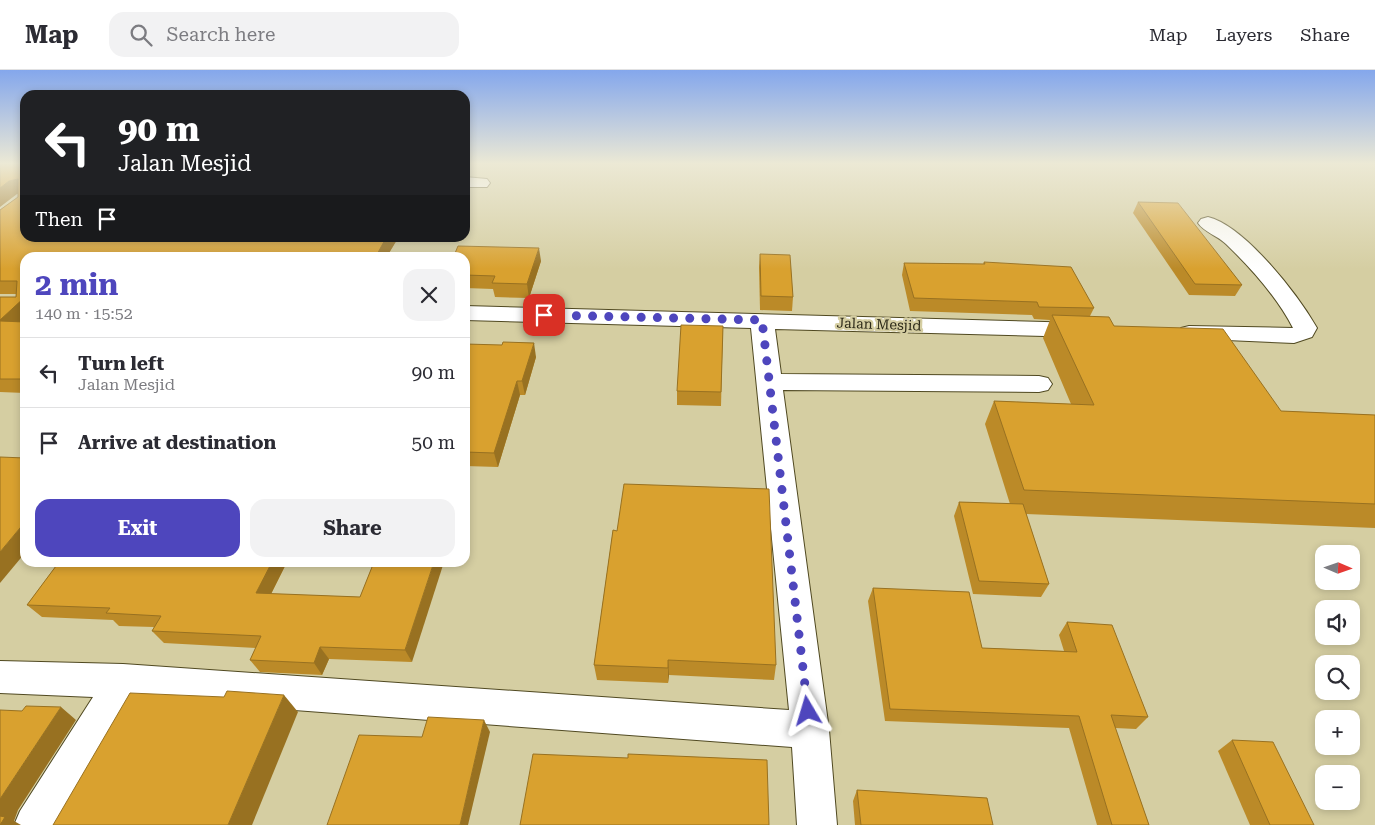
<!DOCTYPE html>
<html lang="en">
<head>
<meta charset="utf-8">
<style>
	:root { --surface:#fff; --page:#f2f2f3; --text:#2b2b33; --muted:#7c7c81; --line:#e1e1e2; --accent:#4e46bd }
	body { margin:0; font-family:"Roboto Serif",serif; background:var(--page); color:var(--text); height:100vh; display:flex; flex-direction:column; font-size:19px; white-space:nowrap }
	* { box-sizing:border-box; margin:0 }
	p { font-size:16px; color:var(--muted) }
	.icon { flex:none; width:28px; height:28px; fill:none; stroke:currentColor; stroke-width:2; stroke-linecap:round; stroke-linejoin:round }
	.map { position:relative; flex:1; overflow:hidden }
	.sheet { position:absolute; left:20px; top:182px; width:450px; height:315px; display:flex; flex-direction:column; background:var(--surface); border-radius:15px; box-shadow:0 2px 8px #0003 }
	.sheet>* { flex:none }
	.top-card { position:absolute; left:20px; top:20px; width:450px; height:152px; border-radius:15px; box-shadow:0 2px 8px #0003; background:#202124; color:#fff; overflow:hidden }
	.needle { width:32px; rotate:92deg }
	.fabs { position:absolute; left:1315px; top:475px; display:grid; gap:10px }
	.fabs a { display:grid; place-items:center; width:45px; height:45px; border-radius:10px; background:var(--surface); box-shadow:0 2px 8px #0003; font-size:25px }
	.pin { position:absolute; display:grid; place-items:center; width:42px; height:42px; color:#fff; margin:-21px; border-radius:10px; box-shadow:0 2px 8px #0006 }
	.me { position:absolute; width:55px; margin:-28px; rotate:353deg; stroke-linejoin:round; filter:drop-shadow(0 0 4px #0008) }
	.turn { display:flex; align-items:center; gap:18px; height:105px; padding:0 15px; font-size:22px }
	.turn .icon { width:65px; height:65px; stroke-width:2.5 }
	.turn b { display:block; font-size:35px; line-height:42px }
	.then { display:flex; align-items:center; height:48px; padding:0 15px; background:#0003; gap:10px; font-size:19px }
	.round { display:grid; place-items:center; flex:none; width:52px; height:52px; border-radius:15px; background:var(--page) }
	.head { display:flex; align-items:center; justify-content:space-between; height:85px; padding:0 15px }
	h1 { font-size:30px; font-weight:700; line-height:38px; color:var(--accent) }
	.primary-button { display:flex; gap:10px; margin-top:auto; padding:10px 15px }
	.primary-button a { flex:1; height:58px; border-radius:15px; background:var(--accent); color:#fff; font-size:20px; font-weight:700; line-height:58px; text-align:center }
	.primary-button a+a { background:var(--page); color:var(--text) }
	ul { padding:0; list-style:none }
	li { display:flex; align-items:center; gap:15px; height:70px; padding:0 15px; border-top:1px solid var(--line) }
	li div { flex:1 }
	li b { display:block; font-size:19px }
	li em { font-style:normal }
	header { display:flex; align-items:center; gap:30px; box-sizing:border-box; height:70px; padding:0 25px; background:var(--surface); border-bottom:1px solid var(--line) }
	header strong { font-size:24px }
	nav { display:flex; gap:28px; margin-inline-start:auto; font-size:18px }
	.search { width:350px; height:45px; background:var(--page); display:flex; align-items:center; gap:12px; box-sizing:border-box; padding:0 18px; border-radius:15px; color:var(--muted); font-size:19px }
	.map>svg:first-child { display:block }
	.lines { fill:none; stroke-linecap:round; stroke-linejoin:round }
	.minor-casing { stroke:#504921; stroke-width:2 }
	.minor { fill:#fff; fill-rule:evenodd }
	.wall { fill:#bb8a28 }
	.shaded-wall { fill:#987121 }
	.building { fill:#d9a12f; stroke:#987121 }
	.route { stroke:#4e46bd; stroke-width:9; stroke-dasharray:0 16.2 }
	.labels { text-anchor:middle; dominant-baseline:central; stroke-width:4.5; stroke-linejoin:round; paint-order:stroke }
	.street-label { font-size:14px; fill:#2d2a19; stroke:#d5cea2 }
</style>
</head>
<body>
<header>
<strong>Map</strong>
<div class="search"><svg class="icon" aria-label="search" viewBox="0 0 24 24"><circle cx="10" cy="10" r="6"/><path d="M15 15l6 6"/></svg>Search here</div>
<nav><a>Map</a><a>Layers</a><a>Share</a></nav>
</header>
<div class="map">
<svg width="1375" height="755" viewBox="0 0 1375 755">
	<rect width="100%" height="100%" fill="#d5cea2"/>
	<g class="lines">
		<defs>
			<g id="minor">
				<polygon points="465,107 487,109 490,113 487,117 465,117"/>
				<path d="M1208,147c37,9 90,78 109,111l-5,9 -18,6 -113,-5 -4,-5 4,-5 8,-2 104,2c-16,-31 -42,-60 -67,-84 -8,-8 -22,-12 -28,-21l3,-4z"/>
				<polygon points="465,236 1083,253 1091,255 1095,260 1091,265 1083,267 775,259 781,304 1039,306 1048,308 1052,314 1048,320 1039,322 783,320 829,660 837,755 797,755 792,677 132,628 57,755 14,755 20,741 93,627 0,623 0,591 123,594 789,640 751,258 465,250"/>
			</g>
		</defs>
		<use href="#minor" class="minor-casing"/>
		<use href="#minor" class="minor"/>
	</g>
	<g class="wall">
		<polygon points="25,94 25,168 235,169 398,168 386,188 25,188 25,249 22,252 25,252 25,323 0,322 0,227 16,227 16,224 0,224 0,140 18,127 18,123 17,124"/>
		<polygon points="1138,132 1242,215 1235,226 1189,225 1133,143"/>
		<polygon points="760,184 793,227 792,241 760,240 759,197"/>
		<polygon points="465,188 541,191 529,228 495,227 493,219 465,218"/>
		<polygon points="984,192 1094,238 1090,246 1114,256 1281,341 1375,345 1375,458 1026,444 1049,514 1041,527 973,524 954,446 959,432 1010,434 985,354 994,331 1071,334 1043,268 1050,250 1034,249 1032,245 910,241 902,205 904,193 983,194"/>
		<polygon points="723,256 721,336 677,335 677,321"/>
		<polygon points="465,274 536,287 525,325 520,325 498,397 465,396"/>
		<polygon points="613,460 776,595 774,610 669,605 668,613 597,610 594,595"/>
		<polygon points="59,492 287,492 271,524 360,527 374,492 412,592 329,589 322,605 260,602 250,590 256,578 164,573 152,561 154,557 119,556 113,550 42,547 27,535"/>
		<polygon points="873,518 982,578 1064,581 1059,565 1067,552 1148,647 1136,659 1115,658 1149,755 1097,755 1069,658 885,651 868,531"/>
		<polygon points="1232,670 1314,755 1250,755 1218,681"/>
		<polygon points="857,720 993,755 855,755 853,731"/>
	</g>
	<g class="shaded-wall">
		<polygon points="18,109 25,122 17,124 0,137 0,118 9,111"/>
		<polygon points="386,168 398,168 386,188 375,188"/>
		<polygon points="539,178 541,191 529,228 527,214"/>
		<polygon points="25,227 25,249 9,264 0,254 0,250"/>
		<polygon points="534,273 536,287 525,325 522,311"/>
		<polygon points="23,307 25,309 25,315 20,309"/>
		<polygon points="517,311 520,325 498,397 494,383"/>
		<polygon points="25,452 25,483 0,513 0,482"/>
		<polygon points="272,492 287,492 265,536 256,523"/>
		<polygon points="434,492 444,492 412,592 405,580"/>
		<polygon points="320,577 329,589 322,605 314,593"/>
		<polygon points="668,590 669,605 668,613"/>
		<polygon points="284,625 298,642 252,755 228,755"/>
		<polygon points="61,637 76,650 18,740 14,751 21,755 0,755 0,729"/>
		<polygon points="484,650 490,662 468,755 460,755"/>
	</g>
	<g class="building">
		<polygon points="0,94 25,94 25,168 138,168 235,169 242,168 386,168 375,188 25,188 25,227 0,250 0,227 16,227 17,211 0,211 0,140 18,127 18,109 9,111 0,118"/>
		<polygon points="1138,132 1178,133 1242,215 1195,214"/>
		<polygon points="458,176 539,178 527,214 492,213 495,206 465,205 465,188 453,188"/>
		<polygon points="760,184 790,185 793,227 761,226"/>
		<polygon points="984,192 1071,197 1094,238 1039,237 1037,232 914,228 904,193 985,194"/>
		<polygon points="1052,245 1109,247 1114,256 1223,259 1281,341 1375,345 1375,434 1024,420 994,331 1094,335"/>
		<polygon points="0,251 25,252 25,307 23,307 20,309 0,309"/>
		<polygon points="681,255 723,256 721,322 677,321"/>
		<polygon points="503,272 534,273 522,311 517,311 494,383 465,382 465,274 502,275"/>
		<polygon points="0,387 25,388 25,452 0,482"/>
		<polygon points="624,414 769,419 776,595 668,590 668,598 594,595 613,460 617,461"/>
		<polygon points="959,432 1023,434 1049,514 979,511"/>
		<polygon points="59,492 272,492 256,523 360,527 374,492 434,492 405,580 320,577 314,593 250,590 261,566 152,561 161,546 106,543 110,538 27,535"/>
		<polygon points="873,518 969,522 982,578 1077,582 1067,552 1112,555 1148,647 1111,645 1149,755 1112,755 1079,646 890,639"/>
		<polygon points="227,621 284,625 228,755 53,755 130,623 224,627"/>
		<polygon points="26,636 61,637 0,729 0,640 22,641"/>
		<polygon points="428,647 484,650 460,755 327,755 359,665 422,667"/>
		<polygon points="1232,670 1273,672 1314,755 1270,755"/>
		<polygon points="533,684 628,688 628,684 767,690 769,755 520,755"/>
		<polygon points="857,720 987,728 993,755 861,755"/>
		<polygon points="0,746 5,747 0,755"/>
	</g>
	<linearGradient id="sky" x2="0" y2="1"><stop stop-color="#84a7ec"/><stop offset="0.47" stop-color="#ece9d5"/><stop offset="1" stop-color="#ece9d5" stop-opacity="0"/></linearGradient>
	<rect width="1375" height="199" fill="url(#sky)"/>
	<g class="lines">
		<polyline class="route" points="544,245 762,250 808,641"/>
	</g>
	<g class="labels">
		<g class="street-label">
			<text transform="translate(879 254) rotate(2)">Jalan Mesjid</text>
		</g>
	</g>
</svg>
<div class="fabs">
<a><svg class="needle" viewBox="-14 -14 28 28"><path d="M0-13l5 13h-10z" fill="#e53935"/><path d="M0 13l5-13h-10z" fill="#7c7c81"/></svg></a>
<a><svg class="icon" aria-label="sound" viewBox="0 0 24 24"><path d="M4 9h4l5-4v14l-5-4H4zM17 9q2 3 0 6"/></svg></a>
<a><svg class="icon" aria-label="search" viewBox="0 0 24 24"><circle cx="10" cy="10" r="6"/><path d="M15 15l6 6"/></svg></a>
<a>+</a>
<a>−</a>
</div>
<div class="pin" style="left:544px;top:245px;background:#d93025"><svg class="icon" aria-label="arrive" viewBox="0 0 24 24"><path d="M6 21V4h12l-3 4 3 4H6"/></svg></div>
<svg class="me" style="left:808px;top:641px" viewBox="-20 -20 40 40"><path d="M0-17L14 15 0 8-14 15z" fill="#4e46bd" stroke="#fff" stroke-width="4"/></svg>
<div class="top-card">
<div class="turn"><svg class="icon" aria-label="left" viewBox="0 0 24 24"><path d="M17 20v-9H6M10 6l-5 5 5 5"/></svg><div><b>90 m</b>Jalan Mesjid</div></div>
<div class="then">Then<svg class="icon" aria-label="arrive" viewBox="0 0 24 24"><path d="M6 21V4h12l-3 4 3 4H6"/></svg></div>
</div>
<section class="sheet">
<div class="head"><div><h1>2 min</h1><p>140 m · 15:52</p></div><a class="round"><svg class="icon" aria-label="close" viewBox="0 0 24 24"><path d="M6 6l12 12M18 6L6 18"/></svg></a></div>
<ul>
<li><svg class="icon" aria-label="left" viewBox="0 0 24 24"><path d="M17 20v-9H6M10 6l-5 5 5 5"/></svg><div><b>Turn left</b><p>Jalan Mesjid</p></div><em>90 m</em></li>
<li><svg class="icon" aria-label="arrive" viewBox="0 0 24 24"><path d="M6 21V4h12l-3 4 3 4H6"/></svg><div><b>Arrive at destination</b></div><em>50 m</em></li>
</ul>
<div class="primary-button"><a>Exit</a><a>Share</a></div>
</section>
</div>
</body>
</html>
